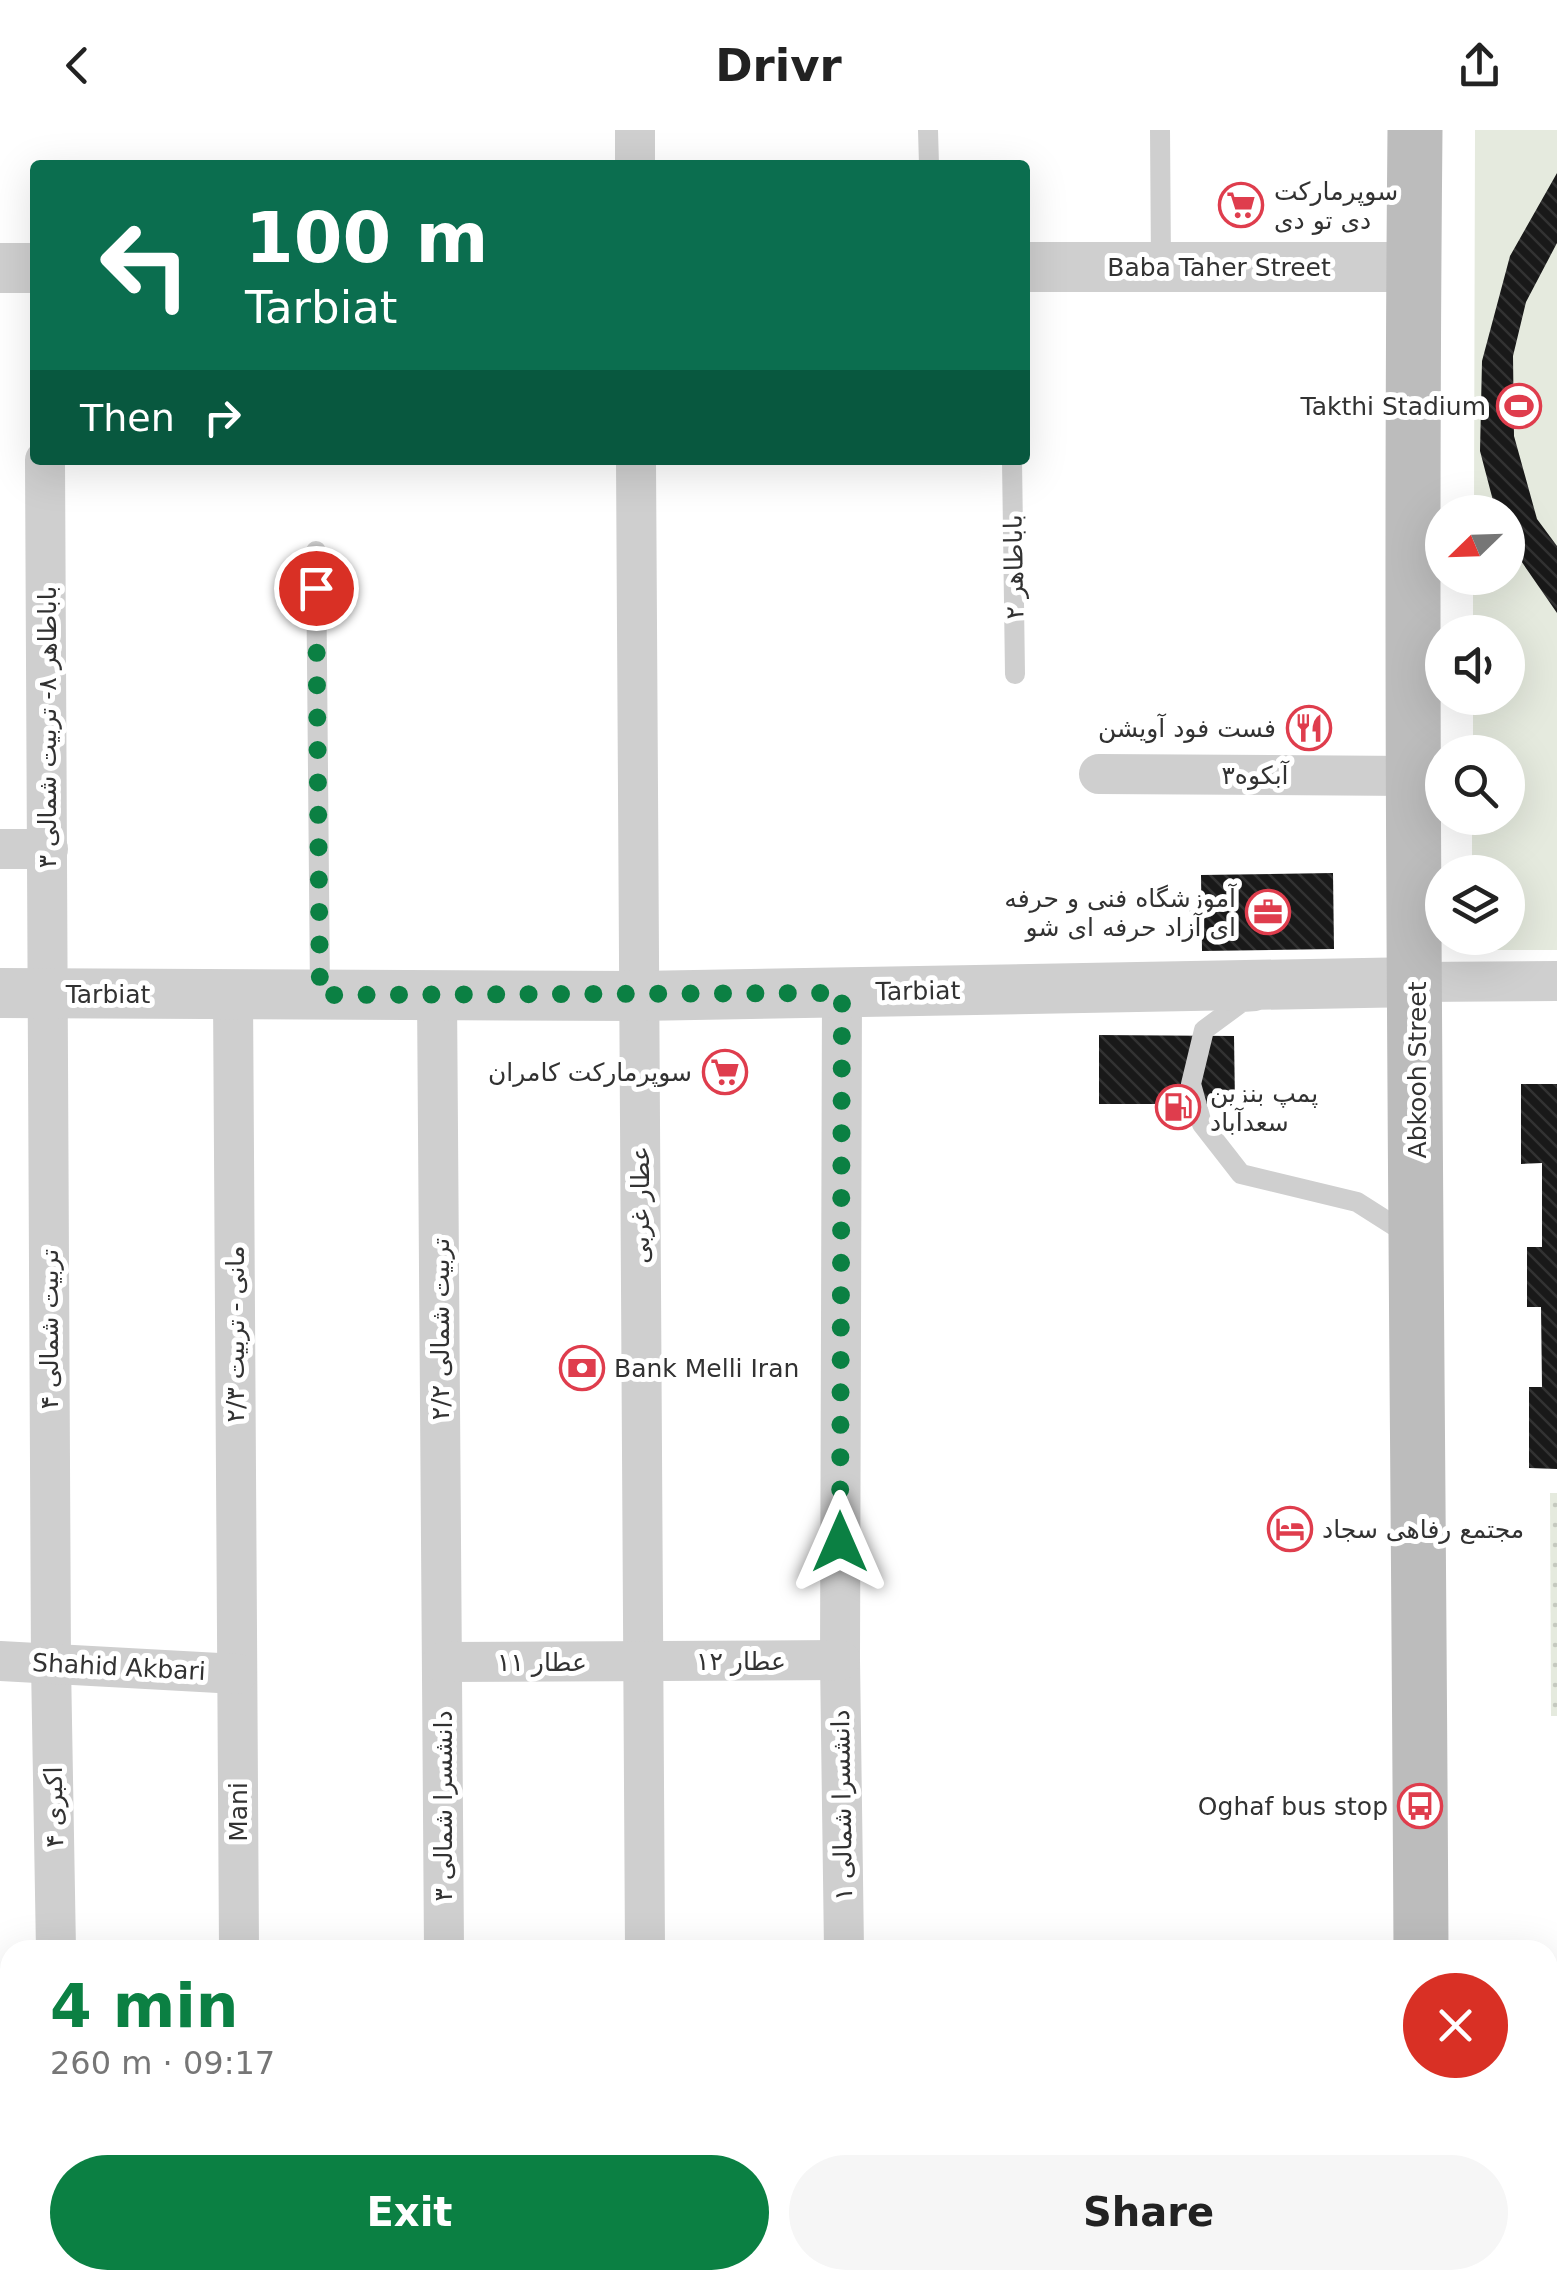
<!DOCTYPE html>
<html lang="en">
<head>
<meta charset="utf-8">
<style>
	:root { --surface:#fff; --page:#f6f6f6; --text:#222; --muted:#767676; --accent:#0b8043 }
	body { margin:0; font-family:"DejaVu Sans",Vazirmatn,sans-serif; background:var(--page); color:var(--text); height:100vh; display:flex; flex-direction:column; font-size:38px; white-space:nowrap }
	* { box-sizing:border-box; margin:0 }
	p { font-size:32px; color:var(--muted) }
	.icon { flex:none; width:55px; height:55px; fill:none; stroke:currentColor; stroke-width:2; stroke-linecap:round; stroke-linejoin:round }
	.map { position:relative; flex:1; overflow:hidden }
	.side { position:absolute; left:0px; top:1810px; width:1558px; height:350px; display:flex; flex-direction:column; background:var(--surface); border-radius:30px 30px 0 0; box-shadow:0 10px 40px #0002 }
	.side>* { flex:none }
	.guide { position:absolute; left:30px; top:30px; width:1000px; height:305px; border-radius:10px; box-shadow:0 10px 40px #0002; background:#0b6e4f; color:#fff; overflow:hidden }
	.needle { width:65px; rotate:247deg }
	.buttons { position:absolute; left:1425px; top:365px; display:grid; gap:20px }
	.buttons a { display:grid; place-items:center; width:100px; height:100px; border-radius:50%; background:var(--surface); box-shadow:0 10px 40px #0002; font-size:50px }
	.pin { position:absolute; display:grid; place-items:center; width:85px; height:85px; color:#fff; margin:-42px; border:5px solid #fff; border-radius:50%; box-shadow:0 2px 10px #0007 }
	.me { position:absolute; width:110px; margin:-55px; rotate:0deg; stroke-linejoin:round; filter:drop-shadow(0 0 8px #0008) }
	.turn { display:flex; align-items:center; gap:35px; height:210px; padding:0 50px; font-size:45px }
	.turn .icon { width:130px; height:130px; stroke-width:2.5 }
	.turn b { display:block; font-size:70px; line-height:85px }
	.then { display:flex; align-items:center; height:95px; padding:0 50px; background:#0003; gap:20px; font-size:38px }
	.round { display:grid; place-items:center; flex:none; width:105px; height:105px; border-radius:52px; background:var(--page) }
	.overview { display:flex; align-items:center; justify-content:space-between; height:170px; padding:0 50px }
	h1 { font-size:60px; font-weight:800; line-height:75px; color:var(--accent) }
	.cta { display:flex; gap:20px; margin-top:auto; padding:20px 50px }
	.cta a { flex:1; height:115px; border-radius:60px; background:var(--accent); color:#fff; font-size:40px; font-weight:800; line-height:115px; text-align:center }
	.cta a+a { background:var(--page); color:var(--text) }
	header { display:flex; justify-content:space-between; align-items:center; height:130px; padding:0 50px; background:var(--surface); font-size:45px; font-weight:800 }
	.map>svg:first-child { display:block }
	.grass { fill:#e5eade }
	.garden { fill:url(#garden-dots) }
	.building { fill:url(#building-back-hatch) }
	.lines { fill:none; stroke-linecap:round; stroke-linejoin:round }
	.service { stroke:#cfcfcf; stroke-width:20 }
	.minor { stroke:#cfcfcf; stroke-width:40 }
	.tertiary { stroke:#cfcfcf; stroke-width:50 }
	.secondary { stroke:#bcbcbc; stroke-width:55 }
	.route { stroke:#0b8043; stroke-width:18; stroke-dasharray:0 32.4 }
	.labels { text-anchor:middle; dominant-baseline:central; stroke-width:10; stroke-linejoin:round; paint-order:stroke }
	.poi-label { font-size:25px; fill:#323232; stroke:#fff; text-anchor:end }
	.street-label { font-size:25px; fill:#323232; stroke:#fff }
</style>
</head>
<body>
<header><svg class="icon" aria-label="back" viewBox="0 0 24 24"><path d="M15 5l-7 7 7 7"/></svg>Drivr<svg class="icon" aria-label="share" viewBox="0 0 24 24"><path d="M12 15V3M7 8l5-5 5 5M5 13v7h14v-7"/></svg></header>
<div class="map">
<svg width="1557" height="2160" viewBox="0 0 1557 2160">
	<defs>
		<pattern id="garden-dots" width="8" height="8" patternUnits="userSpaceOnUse" patternTransform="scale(2.5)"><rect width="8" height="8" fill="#e5eade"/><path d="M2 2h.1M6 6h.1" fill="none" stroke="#c5c9bf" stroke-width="1.8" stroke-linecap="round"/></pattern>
		<pattern id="building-back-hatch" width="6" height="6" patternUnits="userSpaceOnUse" patternTransform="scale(2.5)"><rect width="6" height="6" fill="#191919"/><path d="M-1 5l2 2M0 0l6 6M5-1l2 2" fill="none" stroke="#323232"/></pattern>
	</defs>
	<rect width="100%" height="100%" fill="#fff"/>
	<polygon class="grass" points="1475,0 1557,0 1557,820 1472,820 1472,808 1508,808 1508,742 1472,742 1472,688 1508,688 1508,622 1473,622 1473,568 1508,568 1508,502 1473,502 1473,448 1508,448 1508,382 1474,382"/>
	<g class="garden">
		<polygon points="1550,1363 1557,1363 1557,1586 1551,1586"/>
		<polygon points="1549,1881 1557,1881 1557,2116 1550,2116"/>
	</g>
	<g class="building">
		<polygon points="1557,43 1557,113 1526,172 1513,226 1514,306 1537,389 1557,416 1557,483 1508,412 1508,382 1496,382 1480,321 1482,231 1510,126"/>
		<polygon points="1333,743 1334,819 1202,821 1201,745"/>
		<polygon points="1099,905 1234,906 1235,974 1099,974"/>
		<polygon points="1521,954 1557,954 1557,1339 1529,1338 1529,1257 1542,1257 1541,1177 1527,1177 1527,1117 1542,1117 1542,1033 1521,1034"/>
	</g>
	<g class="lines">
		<g class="service">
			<polyline points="928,0 929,35"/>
			<polyline points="1160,0 1161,135"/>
			<polyline points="1012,330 1015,544"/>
			<polyline points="316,421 320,863"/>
			<polyline points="1256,871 1242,872 1204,900 1191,954 1202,994 1241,1044 1357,1072 1412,1107"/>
		</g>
		<g class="minor">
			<polyline points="635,0 635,35"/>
			<polyline points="45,330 51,1534 56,1820"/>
			<polyline points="636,330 645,1820"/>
			<polyline points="1099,644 1411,646"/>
			<polyline points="0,719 48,719"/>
			<polyline points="1417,852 1557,851"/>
			<polyline points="842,863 840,1530 844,1820"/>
			<polyline points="233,865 239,1820"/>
			<polyline points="437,865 444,1820"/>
			<polyline points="0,1531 237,1544"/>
			<polyline points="442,1532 840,1530"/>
			<polyline points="63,2150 63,2160"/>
			<polyline points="241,2150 241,2160"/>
			<polyline points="447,2150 447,2160"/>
			<polyline points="648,2150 648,2160"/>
			<polyline points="849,2150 849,2160"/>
		</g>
		<g class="tertiary">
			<polyline points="1025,137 1414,137"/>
			<polyline points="0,138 35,138"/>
			<polyline points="0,863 639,866 1417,852"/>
		</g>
		<g class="secondary">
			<path d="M1415,0c-6,607 3,1213 6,1820"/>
			<polyline points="1422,2150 1422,2160"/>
		</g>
	</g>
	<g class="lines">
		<polyline class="route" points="316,458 320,865 842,863 840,1412"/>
	</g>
	<defs>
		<symbol id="supermarket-ring" viewBox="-11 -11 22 22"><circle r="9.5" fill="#fff" stroke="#df3d4d" stroke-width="1.5"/><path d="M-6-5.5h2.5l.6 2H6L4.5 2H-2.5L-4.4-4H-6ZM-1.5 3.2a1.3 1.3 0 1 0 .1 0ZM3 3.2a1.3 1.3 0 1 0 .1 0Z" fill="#df3d4d"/></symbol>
		<symbol id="stadium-ring" viewBox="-11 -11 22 22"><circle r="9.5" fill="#fff" stroke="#df3d4d" stroke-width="1.5"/><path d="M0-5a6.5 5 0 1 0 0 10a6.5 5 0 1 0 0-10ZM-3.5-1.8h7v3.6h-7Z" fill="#df3d4d"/></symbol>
		<symbol id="restaurant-ring" viewBox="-11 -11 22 22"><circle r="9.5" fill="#fff" stroke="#df3d4d" stroke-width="1.5"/><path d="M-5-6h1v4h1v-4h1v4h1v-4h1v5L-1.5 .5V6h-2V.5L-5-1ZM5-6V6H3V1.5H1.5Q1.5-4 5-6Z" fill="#df3d4d"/></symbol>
		<symbol id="office-ring" viewBox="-11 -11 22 22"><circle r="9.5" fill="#fff" stroke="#df3d4d" stroke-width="1.5"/><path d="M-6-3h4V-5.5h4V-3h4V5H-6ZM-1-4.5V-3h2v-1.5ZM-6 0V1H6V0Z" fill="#df3d4d"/></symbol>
		<symbol id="fuel-ring" viewBox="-11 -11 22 22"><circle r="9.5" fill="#fff" stroke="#df3d4d" stroke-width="1.5"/><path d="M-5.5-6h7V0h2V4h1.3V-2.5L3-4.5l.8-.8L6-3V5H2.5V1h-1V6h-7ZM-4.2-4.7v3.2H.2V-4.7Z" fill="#df3d4d"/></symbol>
		<symbol id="bank-ring" viewBox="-11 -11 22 22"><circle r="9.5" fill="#fff" stroke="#df3d4d" stroke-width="1.5"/><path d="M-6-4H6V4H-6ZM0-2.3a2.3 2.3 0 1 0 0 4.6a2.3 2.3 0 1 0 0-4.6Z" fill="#df3d4d"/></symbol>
		<symbol id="hotel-ring" viewBox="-11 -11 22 22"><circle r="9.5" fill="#fff" stroke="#df3d4d" stroke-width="1.5"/><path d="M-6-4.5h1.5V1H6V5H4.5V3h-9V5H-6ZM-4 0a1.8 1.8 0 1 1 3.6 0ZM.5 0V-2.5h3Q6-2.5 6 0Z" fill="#df3d4d"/></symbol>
		<symbol id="bus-ring" viewBox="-11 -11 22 22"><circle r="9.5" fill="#fff" stroke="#df3d4d" stroke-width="1.5"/><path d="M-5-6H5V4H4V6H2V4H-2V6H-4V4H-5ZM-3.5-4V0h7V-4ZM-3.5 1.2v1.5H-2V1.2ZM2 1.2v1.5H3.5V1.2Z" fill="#df3d4d"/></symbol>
	</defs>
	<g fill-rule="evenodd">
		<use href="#supermarket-ring" x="1216" y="50" width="50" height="50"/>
		<use href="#stadium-ring" x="1494" y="251" width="50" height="50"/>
		<use href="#restaurant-ring" x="1284" y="573" width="50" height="50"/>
		<use href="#office-ring" x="1243" y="757" width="50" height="50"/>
		<use href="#supermarket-ring" x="700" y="917" width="50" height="50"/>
		<use href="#fuel-ring" x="1153" y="952" width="50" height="50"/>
		<use href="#bank-ring" x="557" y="1213" width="50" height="50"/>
		<use href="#hotel-ring" x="1265" y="1374" width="50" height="50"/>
		<use href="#bus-ring" x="1395" y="1651" width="50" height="50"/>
	</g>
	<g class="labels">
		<g class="poi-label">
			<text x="1274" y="61" text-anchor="start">سوپرمارکت<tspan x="1274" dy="29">دی تو دی</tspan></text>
			<text x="1486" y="276">Takthi Stadium</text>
			<text x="1276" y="598">فست فود آویشن</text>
			<text x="1236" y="768">آموزشگاه فنی و حرفه<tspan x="1236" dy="29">ای آزاد حرفه ای شو</tspan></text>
			<text x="692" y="942">سوپرمارکت کامران</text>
			<text x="1210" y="963" text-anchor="start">پمپ بنزین<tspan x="1210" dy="29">سعدآباد</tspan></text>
			<text x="614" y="1238" text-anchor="start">Bank Melli Iran</text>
			<text x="1322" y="1399" text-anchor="start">مجتمع رفاهی سجاد</text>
			<text x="1388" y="1676">Oghaf bus stop</text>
		</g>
		<g class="street-label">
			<text x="1219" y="137">Baba Taher Street</text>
			<text transform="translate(1014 437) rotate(-91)">باباطاهر ۲</text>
			<text transform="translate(47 597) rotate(-90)">باباطاهر ۸- تربیت شمالی ۳</text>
			<text x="1255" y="645">آبکوه۳</text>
			<text transform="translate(918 861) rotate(-1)">Tarbiat</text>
			<text x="108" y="864">Tarbiat</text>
			<text transform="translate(1417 940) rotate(-90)">Abkooh Street</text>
			<text transform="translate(640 1075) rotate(-90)">عطار غربی</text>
			<text transform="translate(49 1199) rotate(-90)">تربیت شمالی ۴</text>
			<text transform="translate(440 1199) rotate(-90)">تربیت شمالی ۲/۲</text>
			<text transform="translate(235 1204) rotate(-90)">مانی - تربیت ۲/۳</text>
			<text x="741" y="1531">عطار ۱۲</text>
			<text x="542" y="1532">عطار ۱۱</text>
			<text transform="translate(119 1537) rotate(3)">Shahid Akbari</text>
			<text transform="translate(842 1675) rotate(-91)">دانشسرا شمالی ۱</text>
			<text transform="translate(443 1676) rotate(-90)">دانشسرا شمالی ۳</text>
			<text transform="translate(54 1677) rotate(-91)">اکبری ۴</text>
			<text transform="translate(238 1682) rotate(-90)">Mani</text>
		</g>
	</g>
</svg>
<div class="buttons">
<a><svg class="needle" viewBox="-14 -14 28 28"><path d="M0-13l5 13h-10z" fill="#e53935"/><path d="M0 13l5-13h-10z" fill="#767676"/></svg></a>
<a><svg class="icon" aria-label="sound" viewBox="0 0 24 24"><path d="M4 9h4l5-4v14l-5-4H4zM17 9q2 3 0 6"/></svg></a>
<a><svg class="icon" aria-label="search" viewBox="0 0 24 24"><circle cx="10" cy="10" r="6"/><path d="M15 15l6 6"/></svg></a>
<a><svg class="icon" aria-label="layers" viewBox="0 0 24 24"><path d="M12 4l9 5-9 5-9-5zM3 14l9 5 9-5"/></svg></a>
</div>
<div class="pin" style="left:316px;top:458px;background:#d93025"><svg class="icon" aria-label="arrive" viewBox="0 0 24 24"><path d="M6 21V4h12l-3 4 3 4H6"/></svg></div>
<svg class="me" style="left:840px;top:1412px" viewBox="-20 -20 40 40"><path d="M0-17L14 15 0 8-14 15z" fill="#0b8043" stroke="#fff" stroke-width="4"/></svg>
<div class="guide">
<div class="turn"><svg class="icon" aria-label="left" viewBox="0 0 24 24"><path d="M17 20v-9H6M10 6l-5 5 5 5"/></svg><div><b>100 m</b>Tarbiat</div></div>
<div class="then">Then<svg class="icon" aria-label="right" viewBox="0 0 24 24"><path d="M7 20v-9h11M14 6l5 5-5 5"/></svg></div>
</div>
<section class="side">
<div class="overview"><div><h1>4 min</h1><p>260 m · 09:17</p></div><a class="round" style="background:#d93025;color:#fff"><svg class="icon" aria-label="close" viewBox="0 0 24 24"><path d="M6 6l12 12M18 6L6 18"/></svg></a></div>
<div class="cta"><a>Exit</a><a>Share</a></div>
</section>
</div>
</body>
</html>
